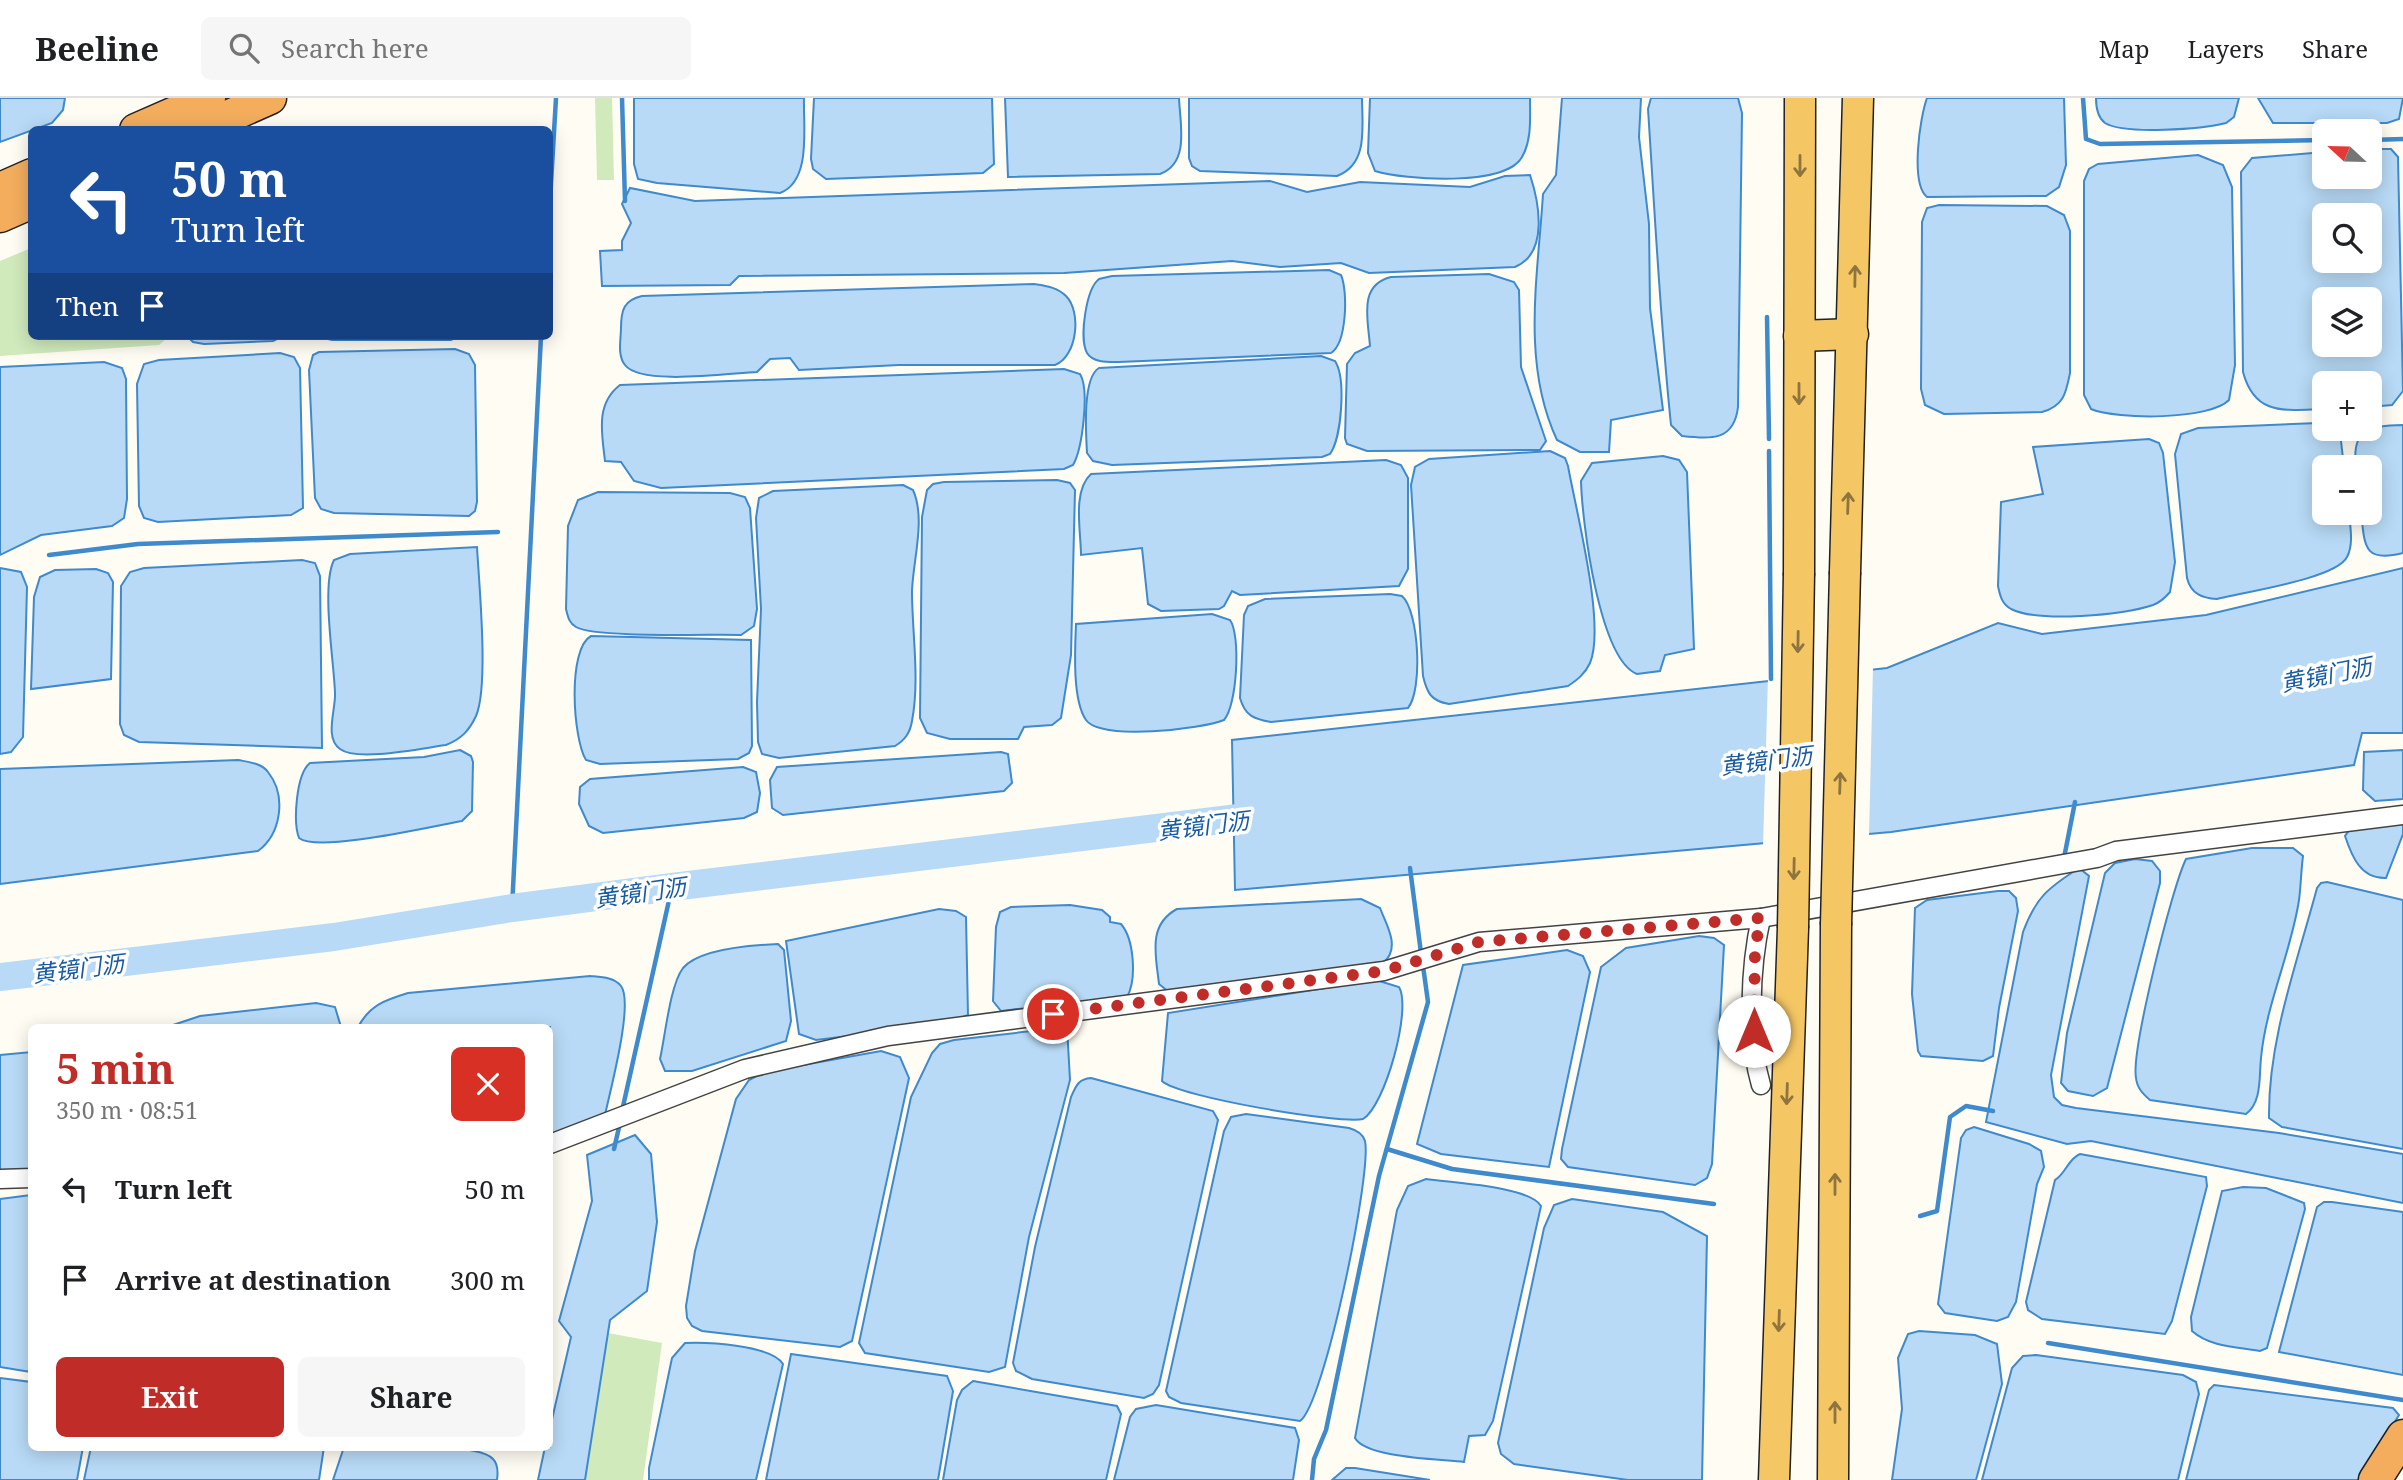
<!DOCTYPE html>
<html lang="en">
<head>
<meta charset="utf-8">
<style>
	:root { --surface:#fff; --page:#f6f6f6; --text:#202124; --muted:#757577; --line:#e0e0e0; --accent:#c02c28 }
	body { margin:0; font-family:"Noto Serif","Noto Sans SC",serif; background:var(--page); color:var(--text); height:100vh; display:flex; flex-direction:column; font-size:26px; white-space:nowrap }
	* { box-sizing:border-box; margin:0 }
	p { font-size:23px; color:var(--muted) }
	.icon { flex:none; width:38px; height:38px; fill:none; stroke:currentColor; stroke-width:2; stroke-linecap:round; stroke-linejoin:round }
	.map { position:relative; flex:1; overflow:hidden }
	.panel { position:absolute; left:28px; top:926px; width:525px; height:427px; display:flex; flex-direction:column; background:var(--surface); border-radius:10px; box-shadow:0 4px 18px #0003 }
	.panel>* { flex:none }
	.top-card { position:absolute; left:28px; top:28px; width:525px; height:214px; border-radius:10px; box-shadow:0 4px 18px #0003; background:#1a4fa0; color:#fff; overflow:hidden }
	.needle { width:46px; rotate:292deg }
	.fabs { position:absolute; left:2312px; top:21px; display:grid; gap:14px }
	.fabs a { display:grid; place-items:center; width:70px; height:70px; border-radius:10px; background:var(--surface); box-shadow:0 4px 18px #0003; font-size:35px }
	.pin { position:absolute; display:grid; place-items:center; width:60px; height:60px; color:#fff; margin:-30px; border:4px solid #fff; border-radius:50%; box-shadow:0 2px 7px #0007 }
	.me { position:absolute; width:77px; margin:-38px; rotate:0deg; stroke-linejoin:round; filter:drop-shadow(0 0 5px #0008) }
	.turn { display:flex; align-items:center; gap:24px; height:147px; padding:0 28px; font-size:32px }
	.turn .icon { width:91px; height:91px; stroke-width:2.5 }
	.turn b { display:block; font-size:49px; line-height:60px }
	.then { display:flex; align-items:center; height:66px; padding:0 28px; background:#0003; gap:14px; font-size:26px }
	.round { display:grid; place-items:center; flex:none; width:74px; height:74px; border-radius:10px; background:var(--page) }
	.headline { display:flex; align-items:center; justify-content:space-between; height:119px; padding:0 28px }
	h1 { font-size:42px; font-weight:700; line-height:52px; color:var(--accent) }
	.cta { display:flex; gap:14px; margin-top:auto; padding:14px 28px }
	.cta a { flex:1; height:80px; border-radius:10px; background:var(--accent); color:#fff; font-size:28px; font-weight:700; line-height:80px; text-align:center }
	.cta a+a { background:var(--page); color:var(--text) }
	ul { padding:0; list-style:none }
	li { display:flex; align-items:center; gap:21px; height:91px; padding:0 28px }
	li div { flex:1 }
	li b { display:block; font-size:26px }
	li em { font-style:normal }
	header { display:flex; align-items:center; gap:42px; box-sizing:border-box; height:98px; padding:0 35px; background:var(--surface); border-bottom:2px solid var(--line) }
	header strong { font-size:33px }
	nav { display:flex; gap:38px; margin-inline-start:auto; font-size:24px }
	.search { width:490px; height:63px; background:var(--page); display:flex; align-items:center; gap:18px; box-sizing:border-box; padding:0 24px; border-radius:10px; color:var(--muted); font-size:26px }
	.map>svg:first-child { display:block }
	.green { fill:#d0eabc }
	.water { fill:#b8daf6; stroke:#3f89cd; stroke-width:2; fill-rule:evenodd }
	.pier { fill:#fffdf3 }
	.lines { fill:none; stroke-linecap:round; stroke-linejoin:round }
	.stream { stroke:#3f89cd; stroke-width:4.5 }
	.river { stroke:#b8daf6; stroke-width:28 }
	.minor-casing { stroke:#434343; stroke-width:21 }
	.trunk-casing { stroke:#212121; stroke-width:33 }
	.motorway-casing { stroke:#212121; stroke-width:35 }
	.minor { stroke:#fff; stroke-width:18 }
	.trunk { stroke:#f5c664; stroke-width:30 }
	.motorway { stroke:#f3ad5d; stroke-width:32 }
	.trunk-bridge-casing { stroke:#212121; stroke-width:33; stroke-linecap:butt }
	.trunk-bridge { stroke:#f5c664; stroke-width:30 }
	.oneway { stroke:#8e743e }
	.route { stroke:#c02c28; stroke-width:12; stroke-dasharray:0 21.6 }
	.labels { text-anchor:middle; dominant-baseline:central; stroke-width:7; stroke-linejoin:round; paint-order:stroke }
	.water-label { font-size:23px; font-style:italic; fill:#185ba2; stroke:#fff }
</style>
</head>
<body>
<header>
<strong>Beeline</strong>
<div class="search"><svg class="icon" aria-label="search" viewBox="0 0 24 24"><circle cx="10" cy="10" r="6"/><path d="M15 15l6 6"/></svg>Search here</div>
<nav><a>Map</a><a>Layers</a><a>Share</a></nav>
</header>
<div class="map">
<svg width="2403" height="1382" viewBox="0 0 2403 1382">
	<rect width="100%" height="100%" fill="#fffdf3"/>
	<g class="green">
		<polygon points="595,0 612,0 614,82 597,82"/>
		<polygon points="31,150 32,238 167,240 159,247 0,258 0,163"/>
		<polygon points="608,1235 662,1245 643,1382 585,1382"/>
	</g>
	<g class="water">
		<polygon points="0,0 65,0 63,12 52,25 0,44"/>
		<path d="M634,0h170c-1,28 8,83 -24,95l-123,-10 -19,-4 -4,-15z"/>
		<polygon points="814,0 992,0 994,66 983,75 826,81 813,71 811,61"/>
		<path d="M1005,0h174c1,26 11,65 -19,76l-152,3z"/>
		<path d="M1189,0h173c0,28 7,66 -25,78l-137,-5 -8,-5 -3,-8z"/>
		<path d="M1370,0h160c0,19 2,42 -8,59 -16,30 -118,23 -147,14l-7,-18z"/>
		<path d="M1562,0h79l-2,39 10,87 1,84 13,102 -52,10 -2,32h-29l-23,-12c-36,-77 -19,-164 -14,-246l13,-19z"/>
		<path d="M1651,0h87l4,15 -4,294c-4,34 -26,32 -56,29l-11,-11c-11,-105 -16,-210 -23,-316z"/>
		<path d="M1927,0h137l2,67 -7,22 -13,9 -119,1c-17,-14 -7,-80 0,-99z"/>
		<path d="M2096,0h143l-5,19 -8,6c-23,6 -102,12 -121,0 -8,-6 -9,-16 -9,-25z"/>
		<polygon points="2258,0 2403,0 2399,21 2387,25 2273,25"/>
		<path d="M2370,51h21l7,8 5,234 -11,14 -22,2v-24h-46v26c-38,1 -69,8 -81,-37l-2,-200 11,-14 72,-6v25h46zM2370,117v46h-46v-46zM2370,201v46h-46v-46z"/>
		<path d="M2198,57l25,10 9,22 3,178 -6,35c-19,20 -112,20 -138,9l-7,-14v-214l5,-12 9,-5z"/>
		<path d="M1530,77c9,27 19,78 -15,92l-146,6 -28,-10 -61,4 -48,-6 -168,12 -325,3 -9,9 -128,1 -2,-35 22,-1v-9l9,-18 -9,-19 8,-16 65,13 575,-20 37,11 53,-10 110,5 35,-11z"/>
		<path d="M1939,107l108,1 17,9 6,16v142c-4,20 -6,33 -28,39l-98,2 -19,-9 -4,-16 1,-167 5,-14z"/>
		<path d="M1329,172l12,5c7,16 6,68 -10,78l-212,9c-10,0 -26,1 -32,-9 -8,-15 -1,-64 12,-74l13,-3z"/>
		<path d="M1489,176l25,8 5,8 2,77 25,74 -6,9 -173,1 -20,-7 -2,-6 2,-74 8,-11 15,-7c-2,-27 -12,-61 21,-69z"/>
		<path d="M1034,186c12,2 23,3 32,12 16,16 11,61 -11,69h-156l-100,5 -9,-12 -20,1 -13,13c-27,1 -116,14 -132,-7 -8,-10 -4,-26 -4,-37 0,-18 3,-28 21,-32z"/>
		<polygon points="187,238 283,238 273,243 204,246 193,244"/>
		<polygon points="316,238 459,238 451,242 332,242"/>
		<polygon points="455,251 469,256 475,267 477,404 475,413 469,418 334,415 321,411 315,400 309,272 313,257 319,254"/>
		<polygon points="280,255 294,259 300,270 303,410 291,417 158,424 144,420 139,408 137,286 144,266 159,262"/>
		<path d="M1321,258l14,5c11,17 7,76 -5,93l-8,3 -210,8 -19,-4 -6,-8c-1,-19 -5,-75 12,-85z"/>
		<polygon points="104,264 122,270 126,281 127,401 124,420 112,428 41,437 0,457 0,269"/>
		<path d="M1064,271l16,5c10,16 2,76 -7,91l-9,4 -403,19 -27,-7 -13,-19 -16,-1c-3,-27 -10,-57 15,-76z"/>
		<path d="M2318,325l6,1v5h10l7,12 3,26h-20v46h25c1,13 5,31 -2,44 -11,22 -104,35 -130,42 -15,-1 -26,-5 -30,-21l-12,-124 6,-20 17,-6z"/>
		<path d="M2403,327v128c-40,10 -38,-7 -42,-40h9v-46h-14c-5,-39 14,-41 47,-42z"/>
		<path d="M2149,341l10,4 4,10 12,109 -5,30c-5,6 -9,10 -17,13 -30,10 -114,18 -142,4 -9,-5 -11,-13 -13,-23l3,-84 42,-8 -10,-47z"/>
		<path d="M1550,353l15,7 3,8c8,45 38,159 22,197 -5,11 -13,17 -22,23l-119,18c-18,-3 -22,-11 -26,-28l-12,-191 4,-18 14,-8z"/>
		<path d="M1663,358l16,4 8,12 7,177 -29,6 -5,16 -23,3c-38,-15 -55,-153 -56,-193l11,-18z"/>
		<path d="M1386,362l15,5 7,13v91l-9,17 -159,9 -8,-4 -8,15 -5,3 -58,2 -13,-7 -6,-56 -61,7c0,-23 -9,-64 10,-81z"/>
		<polygon points="1057,382 1070,385 1075,392 1071,557 1061,620 1052,627 1024,629 1018,641 950,641 927,635 920,620 922,419 927,392 933,386 944,384"/>
		<path d="M903,387l10,5c13,29 0,70 -1,101 0,42 8,88 0,130 -2,12 -7,19 -17,25l-116,12 -17,-4 -4,-12 -1,-40 4,-93 -5,-91 3,-20 14,-7z"/>
		<path d="M598,394l132,1 15,4 5,11 7,101 -3,17 -13,9c-28,-1 -147,3 -165,-8 -7,-4 -8,-10 -10,-18l2,-83 10,-26z"/>
		<path d="M477,449c2,37 12,139 -1,169 -7,15 -15,23 -30,29 -23,3 -89,17 -106,4 -16,-11 -4,-40 -5,-56 -1,-32 -14,-107 -1,-133l16,-6z"/>
		<polygon points="302,462 315,465 320,478 322,650 139,644 124,637 120,626 121,488 130,474 144,470"/>
		<polygon points="0,470 21,474 27,489 23,639 11,654 0,656"/>
		<polygon points="2403,470 2403,635 2362,635 2354,667 1891,734 1235,792 1232,642 1887,570 1998,525 2042,536 2206,517"/>
		<polygon points="96,471 108,475 113,484 111,581 31,591 34,499 40,479 55,472"/>
		<path d="M1390,496l12,2c17,15 21,94 6,112l-137,14c-17,-3 -26,-6 -31,-24l4,-83 4,-9 17,-7z"/>
		<path d="M1212,516l18,6c11,15 7,86 -6,100 -22,9 -123,21 -138,0 -14,-20 -11,-72 -10,-96z"/>
		<path d="M591,538l160,4 1,106 -3,7 -11,6 -138,5 -14,-4c-13,-21 -19,-111 5,-124z"/>
		<path d="M460,652l11,6 2,6 -1,49 -10,10c-29,5 -144,32 -163,17 -6,-16 -3,-64 11,-75l114,-6z"/>
		<polygon points="2403,652 2403,701 2375,703 2363,692 2364,654"/>
		<polygon points="1001,654 1008,656 1012,685 1004,693 783,717 772,710 770,682 777,669"/>
		<path d="M238,662c10,2 24,3 30,12 19,24 13,62 -10,79l-258,33v-115z"/>
		<polygon points="743,669 756,674 760,695 757,714 744,720 603,735 589,728 579,706 580,689 590,681"/>
		<path d="M2403,726v10l-17,44c-25,1 -34,-21 -41,-42l5,-7z"/>
		<path d="M2252,750h41l10,8c-2,15 -2,29 -4,44 -8,53 -33,104 -38,158 -2,19 1,44 -15,56l-96,-14c-7,-6 -13,-12 -14,-22 -5,-27 36,-191 50,-219z"/>
		<polygon points="2135,761 2152,763 2160,773 2160,785 2107,990 2093,998 2068,993 2061,985 2067,935 2105,775 2115,765"/>
		<path d="M2079,770l10,8 -38,199 3,22 8,8 14,3 203,25 124,21v49l-312,-62 -24,3 -81,-22 37,-190c13,-35 25,-44 56,-64z"/>
		<path d="M2327,784l76,18v249l-121,-22 -13,-9c-1,-78 28,-155 48,-230l4,-5z"/>
		<polygon points="1998,793 2009,793 2016,800 2018,813 1999,910 1993,958 1983,963 1921,958 1918,953 1912,896 1915,810 1927,802"/>
		<path d="M1361,801l19,9c6,16 21,39 4,54l-214,31 -11,-9c-3,-28 -12,-59 18,-75z"/>
		<path d="M1070,807l32,5 8,7v5l11,2c13,15 16,55 6,73l-126,14 -8,-10 3,-74 4,-15 11,-5z"/>
		<polygon points="939,811 956,813 966,819 968,917 945,926 816,942 799,936 786,843"/>
		<polygon points="1699,838 1714,840 1724,847 1712,1066 1707,1080 1695,1087 1568,1069 1561,1061 1562,1051 1601,869 1626,850"/>
		<path d="M778,846l6,6 7,71 -5,20 -94,30h-27l-5,-12c5,-22 10,-74 23,-91 17,-20 71,-23 95,-24z"/>
		<polygon points="1567,852 1583,858 1590,874 1549,1069 1441,1056 1417,1046 1463,867"/>
		<path d="M590,878c11,1 24,1 31,10 13,17 -11,105 -16,129l-55,33v-121h-192c12,-22 27,-27 50,-34z"/>
		<path d="M1376,882l23,7c13,22 -14,119 -36,132 -23,5 -185,-22 -201,-38l6,-68z"/>
		<polygon points="316,905 335,909 341,929 167,929 200,918"/>
		<polygon points="1067,929 1070,982 1029,1139 1005,1269 989,1274 865,1255 859,1245 911,999 932,955 940,946 954,942"/>
		<polygon points="881,953 900,959 909,980 852,1243 840,1249 702,1233 692,1228 687,1220 686,1208 695,1153 736,1001 749,982 764,974"/>
		<polygon points="31,954 31,1077 0,1078 0,957"/>
		<path d="M1091,980l122,33 5,9 -59,265 -6,9 -9,4 -112,-19 -16,-8 -3,-8 22,-116 36,-150c5,-11 7,-18 20,-19z"/>
		<path d="M1246,1016l103,14c7,2 14,5 16,13 7,32 -41,264 -65,280l-119,-18 -12,-6 -3,-6 58,-260 7,-14z"/>
		<polygon points="1974,1029 2029,1046 2041,1053 2044,1069 2037,1086 2016,1204 2008,1219 1997,1223 1945,1215 1938,1206 1961,1040 1966,1032"/>
		<polygon points="635,1037 651,1056 657,1124 647,1193 610,1222 585,1382 538,1382 545,1349 550,1349 550,1330 571,1239 559,1223 592,1103 587,1057"/>
		<path d="M2080,1056l126,23 1,9 -35,135 -7,13 -123,-15 -14,-9 -2,-8 29,-122c11,-7 13,-21 25,-26z"/>
		<path d="M1426,1081c25,4 103,7 115,27l-48,215 -8,14 -16,1 -5,26c-24,-3 -98,-4 -109,-24l42,-228 11,-24z"/>
		<path d="M2243,1089l23,1 38,15 1,6 -38,139 -7,3c-23,-4 -50,-4 -68,-20l-1,-14 31,-126z"/>
		<polygon points="31,1097 32,1097 31,1274 0,1269 0,1101"/>
		<polygon points="1572,1101 1663,1114 1707,1138 1702,1382 1628,1382 1514,1366 1501,1356 1498,1345 1544,1130 1554,1107"/>
		<polygon points="2332,1104 2403,1114 2403,1277 2279,1254 2317,1109 2324,1104"/>
		<polygon points="1919,1233 1975,1237 1997,1246 2002,1286 1976,1382 1892,1382 1902,1311 1898,1260 1908,1236"/>
		<path d="M685,1245c22,-1 86,2 98,21l-27,116h-107v-12l23,-110z"/>
		<polygon points="791,1256 947,1278 953,1293 938,1382 766,1382"/>
		<polygon points="2036,1257 2183,1277 2196,1284 2199,1296 2178,1382 1982,1382 2012,1270 2023,1258"/>
		<polygon points="0,1280 31,1284 32,1349 83,1349 77,1382 0,1382"/>
		<polygon points="973,1283 1117,1308 1121,1316 1106,1382 943,1382 957,1302 962,1292"/>
		<polygon points="2214,1287 2393,1310 2399,1317 2359,1382 2186,1382 2209,1292"/>
		<polygon points="1156,1307 1295,1330 1299,1342 1293,1382 1114,1382 1130,1319 1136,1311"/>
		<polygon points="91,1349 324,1349 319,1382 84,1382"/>
		<path d="M344,1349c27,0 133,-6 149,12 5,5 5,14 4,21h-164z"/>
		<polygon points="1346,1370 1355,1370 1430,1382 1332,1382"/>
	</g>
	<polygon class="pier" points="1873,568 1869,739 1763,748 1768,579"/>
	<g class="lines">
		<g class="stream">
			<polyline points="622,0 625,103"/>
			<polyline points="2083,0 2086,41 2100,46 2324,42"/>
			<polyline points="2370,42 2403,41"/>
			<polyline points="550,102 556,0"/>
			<polyline points="1767,219 1769,341"/>
			<polyline points="1769,353 1771,581"/>
			<polyline points="49,457 138,446 498,434"/>
			<polyline points="2064,760 2075,704"/>
			<polyline points="1410,770 1421,855"/>
			<polyline points="512,810 541,238"/>
			<polyline points="622,1013 672,789"/>
			<polyline points="614,1051 620,1025"/>
			<polyline points="1387,1051 1452,1071 1714,1106"/>
			<polyline points="1920,1118 1937,1113 1950,1019 1966,1008 1993,1013"/>
			<polyline points="2048,1245 2403,1302"/>
			<polyline points="1312,1382 1314,1361 1326,1332 1379,1078 1428,904 1423,868"/>
		</g>
		<polyline class="river" points="0,879 334,839 512,810 672,789 1271,716"/>
		<defs>
			<g id="minor">
				<polyline points="1761,820 2097,760 2116,753 2403,717"/>
				<path d="M550,1046l195,-75 143,-33 496,-65 95,-29 282,-24c-11,49 -14,119 0,167"/>
				<polyline points="0,1081 32,1080"/>
			</g>
			<g id="trunk">
				<polyline points="1799,238 1853,236"/>
				<polyline points="1845,474 1858,0"/>
				<polyline points="1799,475 1800,0"/>
				<polyline points="1774,1382 1793,830"/>
				<polyline points="1833,1382 1836,827"/>
			</g>
			<g id="motorway">
				<polyline points="136,32 209,0"/>
				<polyline points="198,32 270,0"/>
				<polyline points="0,91 32,77"/>
				<polyline points="0,118 32,104"/>
				<polyline points="2375,1382 2403,1338"/>
			</g>
		</defs>
		<use href="#minor" class="minor-casing"/>
		<use href="#trunk" class="trunk-casing"/>
		<use href="#motorway" class="motorway-casing"/>
		<use href="#minor" class="minor"/>
		<use href="#trunk" class="trunk"/>
		<use href="#motorway" class="motorway"/>
		<defs>
			<g id="trunk-bridge">
				<polyline points="1836,827 1845,474"/>
				<polyline points="1793,830 1799,475"/>
			</g>
		</defs>
		<use href="#trunk-bridge" class="trunk-bridge-casing"/>
		<use href="#trunk-bridge" class="trunk-bridge"/>
	</g>
	<defs><path id="oneway-shaft" d="M-6 0H5M1.5-3L5.5 0L1.5 3" fill="none" stroke-width="1.6" stroke-linecap="round" stroke-linejoin="round" transform="scale(1.75)"/></defs>
	<g class="oneway">
		<use href="#oneway-shaft" transform="translate(1800 68) rotate(90)"/>
		<use href="#oneway-shaft" transform="translate(1855 178) rotate(-89)"/>
		<use href="#oneway-shaft" transform="translate(1799 296) rotate(90)"/>
		<use href="#oneway-shaft" transform="translate(1848 405) rotate(-88)"/>
		<use href="#oneway-shaft" transform="translate(1798 544) rotate(91)"/>
		<use href="#oneway-shaft" transform="translate(1840 685) rotate(-88)"/>
		<use href="#oneway-shaft" transform="translate(1794 771) rotate(91)"/>
		<use href="#oneway-shaft" transform="translate(1787 996) rotate(92)"/>
		<use href="#oneway-shaft" transform="translate(1835 1086) rotate(-90)"/>
		<use href="#oneway-shaft" transform="translate(1779 1223) rotate(92)"/>
		<use href="#oneway-shaft" transform="translate(1835 1314) rotate(-90)"/>
	</g>
	<g class="lines">
		<polyline class="route" points="1053,916 1384,873 1479,844 1761,820 1755,849 1754,933"/>
	</g>
	<g class="labels">
		<g class="water-label">
			<text transform="translate(2326 576) rotate(-11)">黄镜门沥</text>
			<text transform="translate(1766 662) rotate(-7)">黄镜门沥</text>
			<text transform="translate(1203 727) rotate(-7)">黄镜门沥</text>
			<text transform="translate(640 794) rotate(-8)">黄镜门沥</text>
			<text transform="translate(78 870) rotate(-7)">黄镜门沥</text>
		</g>
	</g>
</svg>
<div class="fabs">
<a><svg class="needle" viewBox="-14 -14 28 28"><path d="M0-13l5 13h-10z" fill="#e53935"/><path d="M0 13l5-13h-10z" fill="#757577"/></svg></a>
<a><svg class="icon" aria-label="search" viewBox="0 0 24 24"><circle cx="10" cy="10" r="6"/><path d="M15 15l6 6"/></svg></a>
<a><svg class="icon" aria-label="layers" viewBox="0 0 24 24"><path d="M12 4l9 5-9 5-9-5zM3 14l9 5 9-5"/></svg></a>
<a>+</a>
<a>−</a>
</div>
<div class="pin" style="left:1053px;top:916px;background:#d93025"><svg class="icon" aria-label="arrive" viewBox="0 0 24 24"><path d="M6 21V4h12l-3 4 3 4H6"/></svg></div>
<svg class="me" style="left:1754px;top:933px" viewBox="-20 -20 40 40"><circle r="19" fill="#fff"/><path d="M0-13L10 11 0 6-10 11z" fill="#c02c28"/></svg>
<div class="top-card">
<div class="turn"><svg class="icon" aria-label="left" viewBox="0 0 24 24"><path d="M17 20v-9H6M10 6l-5 5 5 5"/></svg><div><b>50 m</b>Turn left</div></div>
<div class="then">Then<svg class="icon" aria-label="arrive" viewBox="0 0 24 24"><path d="M6 21V4h12l-3 4 3 4H6"/></svg></div>
</div>
<section class="panel">
<div class="headline"><div><h1>5 min</h1><p>350 m · 08:51</p></div><a class="round" style="background:#d93025;color:#fff"><svg class="icon" aria-label="close" viewBox="0 0 24 24"><path d="M6 6l12 12M18 6L6 18"/></svg></a></div>
<ul>
<li><svg class="icon" aria-label="left" viewBox="0 0 24 24"><path d="M17 20v-9H6M10 6l-5 5 5 5"/></svg><div><b>Turn left</b></div><em>50 m</em></li>
<li><svg class="icon" aria-label="arrive" viewBox="0 0 24 24"><path d="M6 21V4h12l-3 4 3 4H6"/></svg><div><b>Arrive at destination</b></div><em>300 m</em></li>
</ul>
<div class="cta"><a>Exit</a><a>Share</a></div>
</section>
</div>
</body>
</html>
